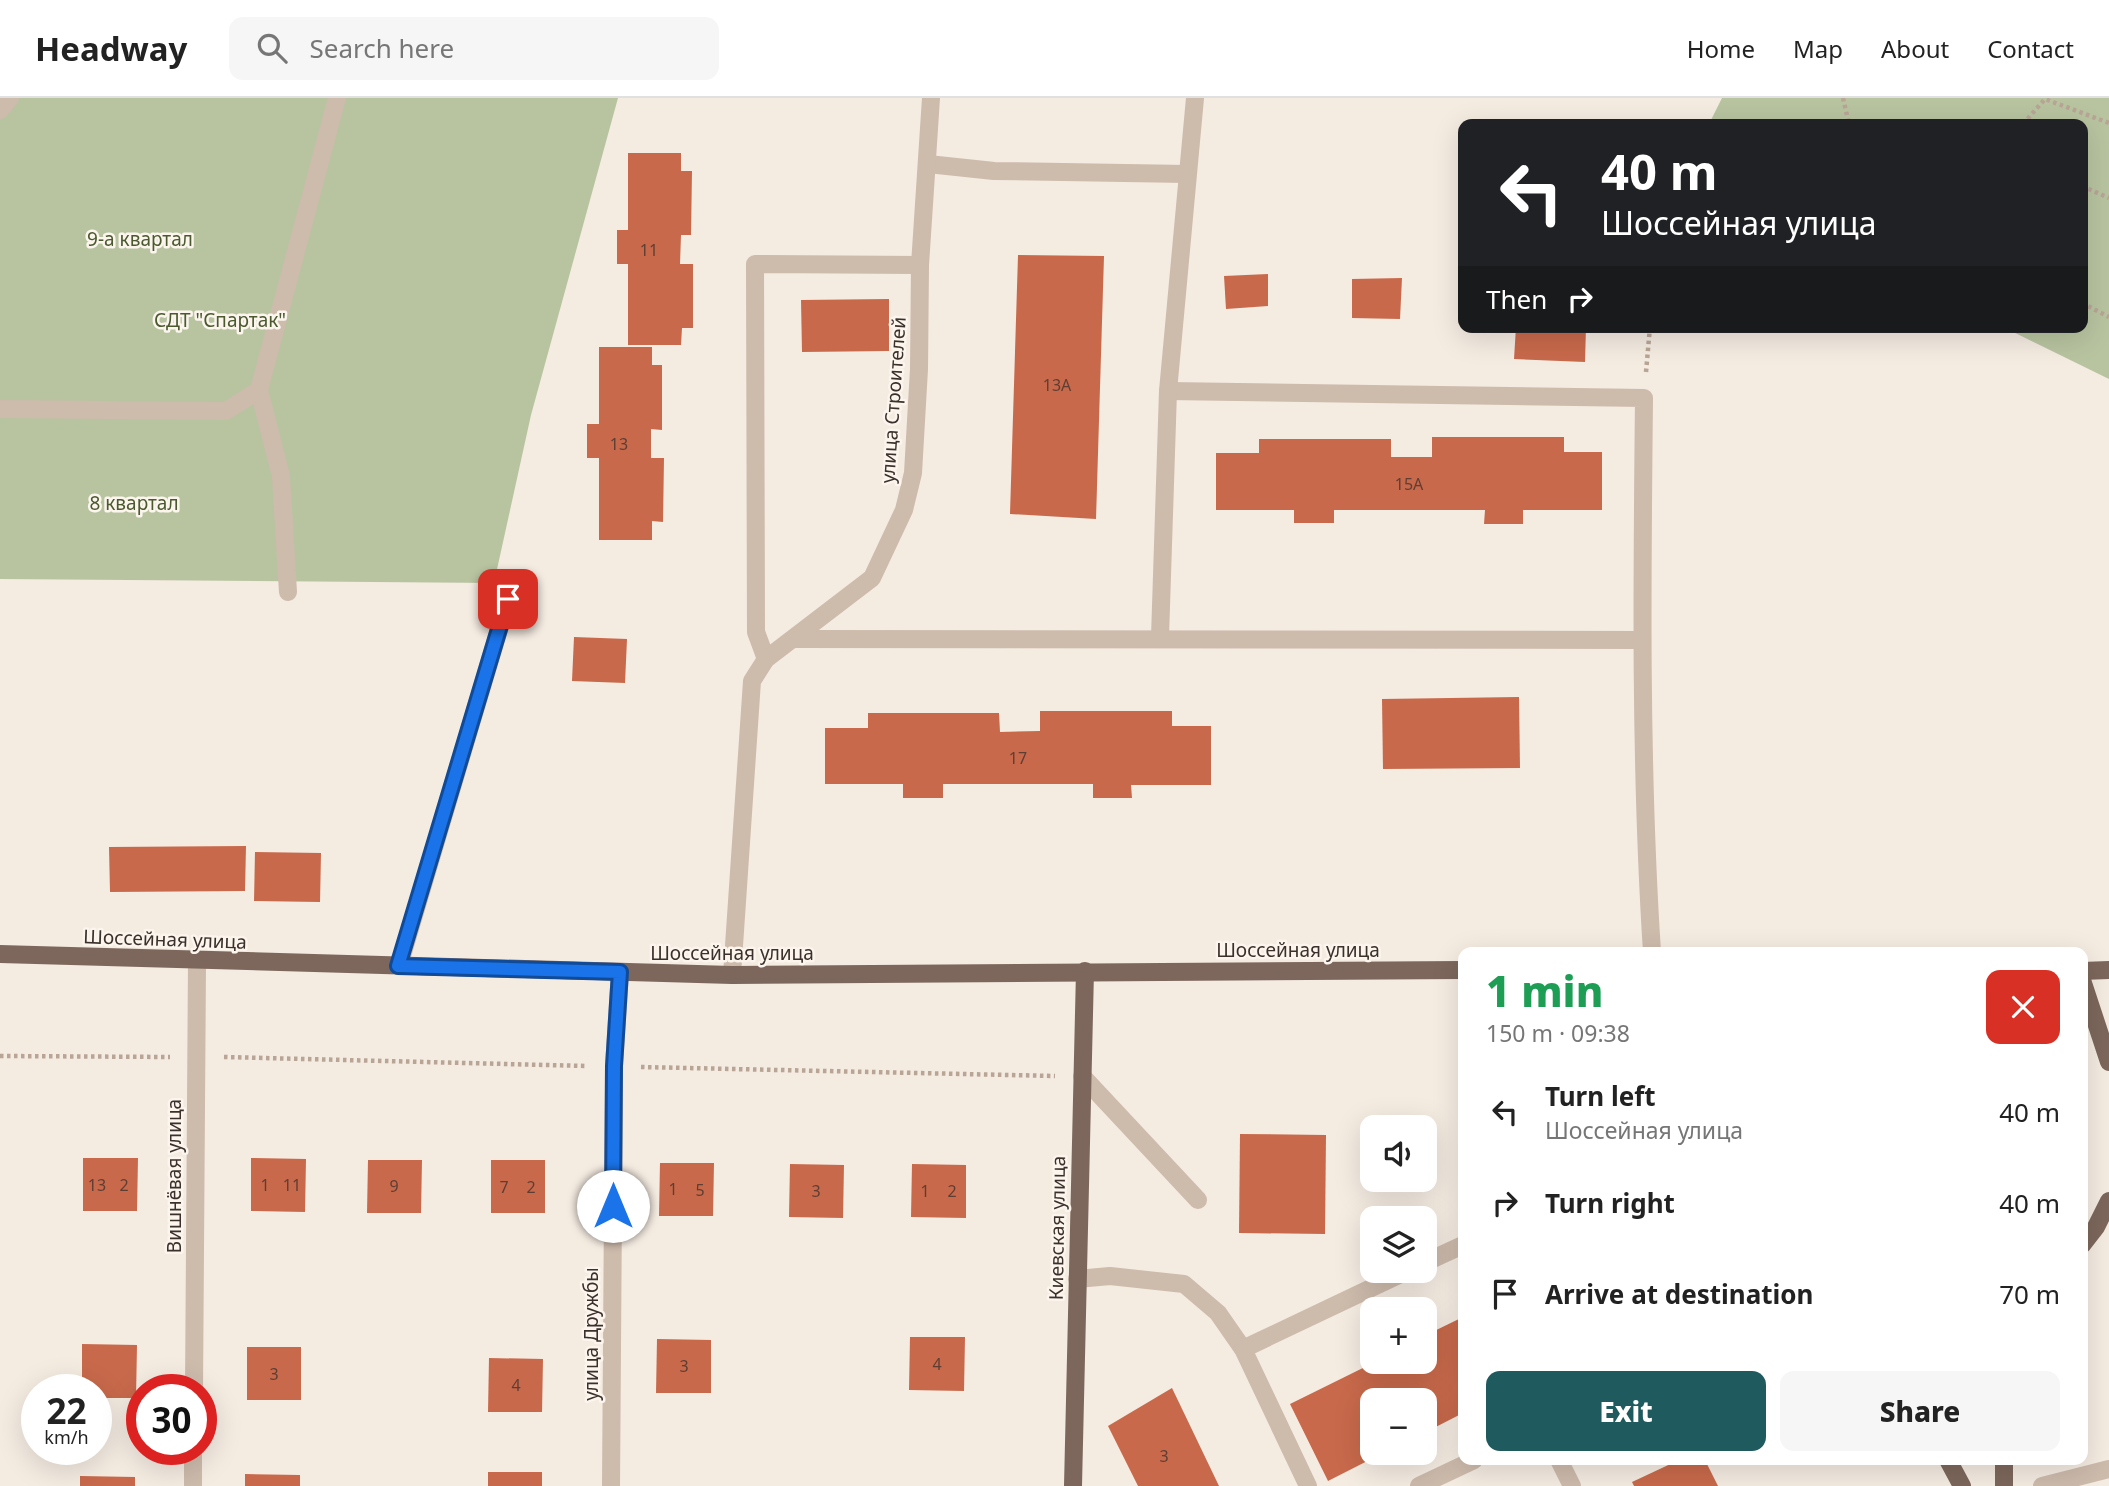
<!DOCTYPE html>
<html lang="en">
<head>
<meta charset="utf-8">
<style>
	:root { --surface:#fff; --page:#f6f6f6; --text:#222; --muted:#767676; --line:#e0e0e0; --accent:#1f5a5e }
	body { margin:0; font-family:"Noto Sans",sans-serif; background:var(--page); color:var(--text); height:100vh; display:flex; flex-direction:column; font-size:26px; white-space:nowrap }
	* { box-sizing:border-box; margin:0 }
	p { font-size:23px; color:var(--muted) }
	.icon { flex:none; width:38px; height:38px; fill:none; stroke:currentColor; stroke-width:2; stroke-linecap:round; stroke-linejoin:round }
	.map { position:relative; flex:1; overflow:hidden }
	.drawer { position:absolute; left:1458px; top:849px; width:630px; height:518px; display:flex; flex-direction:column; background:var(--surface); border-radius:14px; box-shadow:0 7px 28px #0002 }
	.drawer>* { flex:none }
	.top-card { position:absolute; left:1458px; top:21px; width:630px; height:214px; border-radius:14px; box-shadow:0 7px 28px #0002; background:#202124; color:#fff; overflow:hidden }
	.tools { position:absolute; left:1360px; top:1017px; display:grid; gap:14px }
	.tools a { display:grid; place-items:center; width:77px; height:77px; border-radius:14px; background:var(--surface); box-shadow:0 7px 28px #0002; font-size:35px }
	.speed { position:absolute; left:21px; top:1276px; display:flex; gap:14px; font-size:35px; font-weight:700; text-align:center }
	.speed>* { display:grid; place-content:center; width:91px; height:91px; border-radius:50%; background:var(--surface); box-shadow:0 7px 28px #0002; line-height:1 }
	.speed small { font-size:18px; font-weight:400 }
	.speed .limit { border:10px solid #d22; background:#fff; color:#111 }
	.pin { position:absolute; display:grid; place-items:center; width:60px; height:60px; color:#fff; margin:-30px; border-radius:14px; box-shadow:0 4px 10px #0006 }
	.me { position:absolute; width:77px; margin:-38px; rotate:0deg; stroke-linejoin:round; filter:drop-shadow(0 0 5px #0008) }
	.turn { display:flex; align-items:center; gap:24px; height:147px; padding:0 28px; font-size:32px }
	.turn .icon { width:91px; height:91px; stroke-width:2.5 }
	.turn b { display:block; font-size:49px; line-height:60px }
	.then { display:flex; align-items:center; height:66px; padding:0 28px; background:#0003; gap:14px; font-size:26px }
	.round { display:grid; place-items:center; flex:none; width:74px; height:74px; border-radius:14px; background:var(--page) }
	.summary { display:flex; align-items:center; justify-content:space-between; height:119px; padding:0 28px }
	h1 { font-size:42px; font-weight:800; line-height:52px; color:#1e9e55 }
	.button { display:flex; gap:14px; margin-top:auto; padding:14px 28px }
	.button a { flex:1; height:80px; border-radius:14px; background:var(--accent); color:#fff; font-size:28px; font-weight:800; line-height:80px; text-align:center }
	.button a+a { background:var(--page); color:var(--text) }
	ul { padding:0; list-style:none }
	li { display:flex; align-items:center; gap:21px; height:91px; padding:0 28px }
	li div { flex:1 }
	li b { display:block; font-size:26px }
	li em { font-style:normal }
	header { display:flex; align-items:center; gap:42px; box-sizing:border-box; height:98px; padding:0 35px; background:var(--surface); border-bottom:2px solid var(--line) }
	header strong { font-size:33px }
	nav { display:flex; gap:38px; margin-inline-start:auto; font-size:24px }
	.search { width:490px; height:63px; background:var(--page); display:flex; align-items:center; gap:18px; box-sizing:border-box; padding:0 24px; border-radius:14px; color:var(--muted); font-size:26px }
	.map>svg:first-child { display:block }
	.green { fill:#b8c4a0 }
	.building { fill:#c8694b }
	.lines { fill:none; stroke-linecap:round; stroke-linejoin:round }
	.path { stroke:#b9a596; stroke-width:4.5; stroke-dasharray:3.5 3.5; stroke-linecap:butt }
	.minor { stroke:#cdbbac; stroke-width:18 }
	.major { stroke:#7d675c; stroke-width:18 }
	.route-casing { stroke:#114b97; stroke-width:18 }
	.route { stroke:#1a73e8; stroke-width:12 }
	.labels { text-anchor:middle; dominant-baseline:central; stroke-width:5; stroke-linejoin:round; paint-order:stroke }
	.number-label { font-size:16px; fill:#5e3e33 }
	.park-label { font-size:19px; fill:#4a5a2e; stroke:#fbf5ee }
	.street-label { font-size:19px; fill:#3b302b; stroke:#fbf5ee }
</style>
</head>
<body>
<header>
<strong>Headway</strong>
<div class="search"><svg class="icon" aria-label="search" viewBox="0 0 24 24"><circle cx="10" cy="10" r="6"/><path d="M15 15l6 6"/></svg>Search here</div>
<nav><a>Home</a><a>Map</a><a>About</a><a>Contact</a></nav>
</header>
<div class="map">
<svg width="2109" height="1388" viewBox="0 0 2109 1388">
	<rect width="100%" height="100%" fill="#f4ebe1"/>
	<g class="green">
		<polygon points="0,0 618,0 531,317 494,485 0,481"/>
		<polygon points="1722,0 2109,0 2109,281 2003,229 2082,229 2082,26 1709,26"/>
	</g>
	<g class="building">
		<polygon points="628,55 681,55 681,73 692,73 691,137 681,137 680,166 693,166 693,230 682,230 681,247 628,247 628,166 617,166 617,132 628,132"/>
		<polygon points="1018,157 1104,158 1096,421 1010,416"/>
		<polygon points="1268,176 1268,208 1226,211 1224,178"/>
		<polygon points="1402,180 1400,221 1352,220 1352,181"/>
		<polygon points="889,201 889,253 802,254 801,202"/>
		<polygon points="1516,229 1586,229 1585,264 1514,261"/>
		<polygon points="599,249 652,249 652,267 662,267 662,332 651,331 651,360 664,360 663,424 652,423 652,442 599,442 599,360 587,360 587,326 599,326"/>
		<polygon points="1432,339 1564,339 1564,354 1602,354 1602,412 1523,412 1523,426 1484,426 1485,412 1334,412 1334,425 1294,425 1294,412 1216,412 1216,355 1259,355 1259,341 1391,341 1391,359 1432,359"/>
		<polygon points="574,539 627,541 625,585 572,583"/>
		<polygon points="1519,599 1520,670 1383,671 1382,601"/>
		<polygon points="1040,613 1172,613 1172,628 1211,628 1211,687 1131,687 1132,700 1093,700 1093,686 943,686 943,700 903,700 903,686 825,686 825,630 868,630 868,615 999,615 1000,634 1040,633"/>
		<polygon points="246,748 245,793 110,794 109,749"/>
		<polygon points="255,754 321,755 320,804 254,803"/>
		<polygon points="1240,1036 1326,1037 1325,1136 1239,1135"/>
		<polygon points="83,1060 138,1060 137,1113 83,1113"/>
		<polygon points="251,1060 306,1061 305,1114 251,1113"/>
		<polygon points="368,1062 422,1062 421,1115 367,1115"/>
		<rect x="491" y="1062" width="54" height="53"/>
		<polygon points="660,1065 714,1065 713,1118 659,1118"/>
		<polygon points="790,1066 844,1067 843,1120 789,1119"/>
		<polygon points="912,1066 966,1067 966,1120 911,1119"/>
		<polygon points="1463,1219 1463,1315 1424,1335 1424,1302 1372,1302 1372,1354 1385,1354 1328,1383 1290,1306 1375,1264 1424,1264 1424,1238"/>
		<polygon points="910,1239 965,1239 964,1293 909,1292"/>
		<polygon points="657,1241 711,1242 711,1295 656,1295"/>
		<polygon points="82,1246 137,1247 136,1300 96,1300 96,1292 82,1292"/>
		<rect x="247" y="1249" width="54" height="53"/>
		<polygon points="489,1260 543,1261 542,1314 488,1314"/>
		<polygon points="1172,1290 1219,1388 1138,1388 1108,1328"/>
		<polygon points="1679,1362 1705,1362 1718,1388 1634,1388 1632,1384"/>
		<rect x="488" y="1374" width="54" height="14"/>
		<polygon points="245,1376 300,1377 300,1388 245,1388"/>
		<polygon points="80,1378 135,1379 135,1388 80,1388"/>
	</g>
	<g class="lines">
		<g class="path">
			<polyline points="1843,0 1849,26"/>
			<polyline points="2023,26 2045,1 2109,25"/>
			<polyline points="2082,88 2109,100"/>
			<polyline points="2082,205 2109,219"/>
			<polyline points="1646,274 1650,229"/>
			<polyline points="0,958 170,959"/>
			<polyline points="224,959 586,968"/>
			<polyline points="641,969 1055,978"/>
		</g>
		<g class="minor">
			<polyline points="0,12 10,0"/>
			<polyline points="928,66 994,73 1187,76"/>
			<path d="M1168,293l476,7c-2,185 -4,369 8,554"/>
			<polyline points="0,311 226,313 259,292"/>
			<polyline points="288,494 281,378 259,292 337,0"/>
			<polyline points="1160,539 1168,293 1195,0"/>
			<polyline points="796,541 1641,542"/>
			<polyline points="766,561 756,534 755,166 920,167"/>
			<polyline points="399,868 508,501"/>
			<polyline points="732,877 752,583 766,561 872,480 904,412 913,375 919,271 920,167 931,0"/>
			<polyline points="1082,978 1198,1102"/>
			<polyline points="1424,1165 1463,1147"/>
			<polyline points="1077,1181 1110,1178 1184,1186 1218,1215 1243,1251 1308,1388"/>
			<polyline points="1243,1251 1409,1172"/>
			<polyline points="194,1292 197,864"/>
			<polyline points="1559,1362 1572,1388"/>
			<polyline points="193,1388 193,1351"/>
			<polyline points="611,1388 614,968 620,874"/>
			<polyline points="1419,1388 1474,1362"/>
			<polyline points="2042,1388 2109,1371"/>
		</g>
		<g class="major">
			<polyline points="0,856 732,877 1463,872"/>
			<polyline points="2082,873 2109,872"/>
			<polyline points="2082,882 2109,964"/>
			<polyline points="2082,1147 2096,1129 2109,1103"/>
			<polyline points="1948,1362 1962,1388"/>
			<polyline points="2004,1362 2004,1388"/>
			<polyline points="1073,1388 1085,873"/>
		</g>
	</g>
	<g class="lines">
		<defs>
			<polyline id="route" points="508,501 398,868 620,874 614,968 613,1108"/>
		</defs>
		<use href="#route" class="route-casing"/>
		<use href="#route" class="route"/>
	</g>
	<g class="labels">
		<g class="number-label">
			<text x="649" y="152">11</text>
			<text x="1057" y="287">13А</text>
			<text x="619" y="346">13</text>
			<text x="1409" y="386">15А</text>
			<text x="1018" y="660">17</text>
			<text x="97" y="1087">13</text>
			<text x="124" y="1087">2</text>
			<text x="265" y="1087">1</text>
			<text x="292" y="1087">11</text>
			<text x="394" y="1088">9</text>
			<text x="504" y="1089">7</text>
			<text x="531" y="1089">2</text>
			<text x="673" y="1091">1</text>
			<text x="700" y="1092">5</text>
			<text x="816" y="1093">3</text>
			<text x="925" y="1093">1</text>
			<text x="952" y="1093">2</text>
			<text x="937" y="1266">4</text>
			<text x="684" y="1268">3</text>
			<text x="274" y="1276">3</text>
			<text x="516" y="1287">4</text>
			<text x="1164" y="1358">3</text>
		</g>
		<g class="park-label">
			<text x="140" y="141">9-а квартал</text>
			<text x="220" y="222">СДТ "Спартак"</text>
			<text x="134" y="405">8 квартал</text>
		</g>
		<g class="street-label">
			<text transform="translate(893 302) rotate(-86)">улица Строителей</text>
			<text transform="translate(165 841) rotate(2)">Шоссейная улица</text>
			<text x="1298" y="852">Шоссейная улица</text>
			<text x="732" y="855">Шоссейная улица</text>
			<text transform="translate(174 1078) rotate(-90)">Вишнёвая улица</text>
			<text transform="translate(1057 1130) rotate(-89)">Киевская улица</text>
			<text transform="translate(591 1236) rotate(-90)">улица Дружбы</text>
		</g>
	</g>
</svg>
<div class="tools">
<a><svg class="icon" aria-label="sound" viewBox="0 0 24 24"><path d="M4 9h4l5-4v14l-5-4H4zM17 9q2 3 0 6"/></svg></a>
<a><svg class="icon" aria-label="layers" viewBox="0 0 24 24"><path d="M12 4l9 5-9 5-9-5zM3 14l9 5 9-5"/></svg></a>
<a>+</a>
<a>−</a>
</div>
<div class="speed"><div>22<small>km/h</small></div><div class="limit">30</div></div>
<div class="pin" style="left:508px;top:501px;background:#d93025"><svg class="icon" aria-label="arrive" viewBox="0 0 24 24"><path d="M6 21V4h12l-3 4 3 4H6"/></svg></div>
<svg class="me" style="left:613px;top:1108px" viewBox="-20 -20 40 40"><circle r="19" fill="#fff"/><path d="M0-13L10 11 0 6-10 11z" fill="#1a73e8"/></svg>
<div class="top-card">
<div class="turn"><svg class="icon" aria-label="left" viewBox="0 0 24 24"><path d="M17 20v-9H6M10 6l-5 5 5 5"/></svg><div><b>40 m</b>Шоссейная улица</div></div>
<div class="then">Then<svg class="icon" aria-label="right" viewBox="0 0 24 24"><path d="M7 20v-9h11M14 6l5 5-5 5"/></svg></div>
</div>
<section class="drawer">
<div class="summary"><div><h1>1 min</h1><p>150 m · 09:38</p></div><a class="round" style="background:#d93025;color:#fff"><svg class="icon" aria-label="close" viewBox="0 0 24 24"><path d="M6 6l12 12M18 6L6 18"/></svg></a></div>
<ul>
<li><svg class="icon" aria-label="left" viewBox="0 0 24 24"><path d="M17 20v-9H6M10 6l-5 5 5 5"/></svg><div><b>Turn left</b><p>Шоссейная улица</p></div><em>40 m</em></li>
<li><svg class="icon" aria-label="right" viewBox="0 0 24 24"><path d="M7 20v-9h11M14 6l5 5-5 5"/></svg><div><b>Turn right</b></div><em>40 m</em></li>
<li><svg class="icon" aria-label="arrive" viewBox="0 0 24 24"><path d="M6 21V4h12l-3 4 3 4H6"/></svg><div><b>Arrive at destination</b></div><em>70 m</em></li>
</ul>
<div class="button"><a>Exit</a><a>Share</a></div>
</section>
</div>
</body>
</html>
